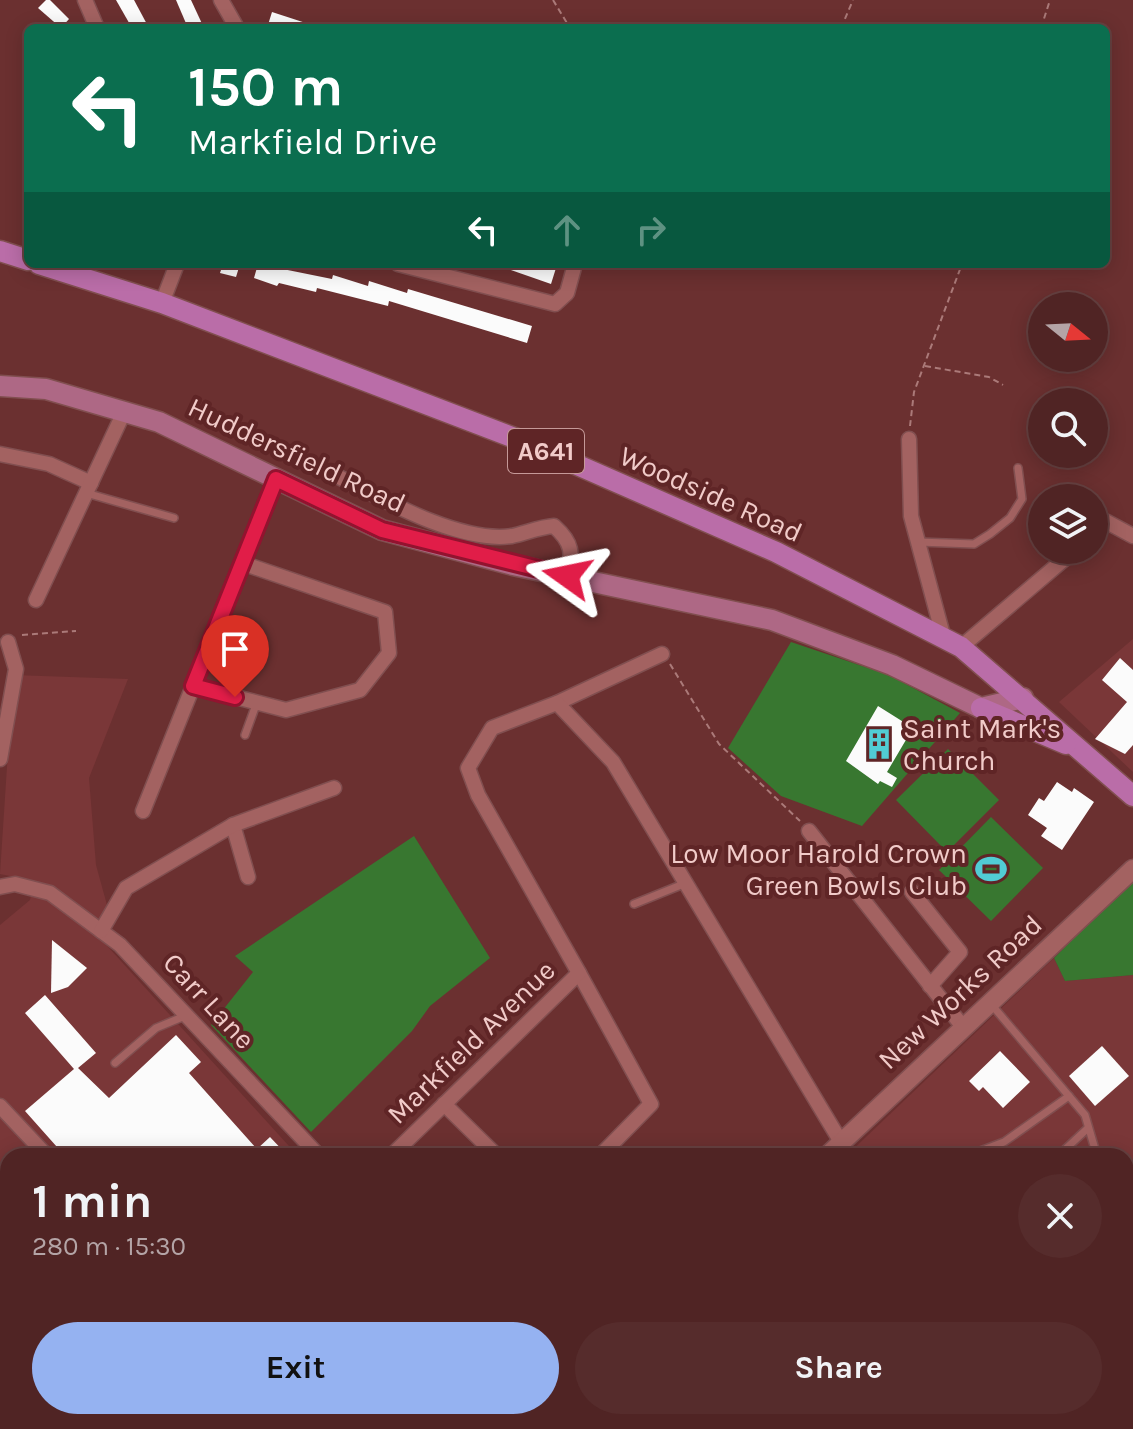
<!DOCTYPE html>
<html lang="en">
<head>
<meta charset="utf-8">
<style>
	:root { --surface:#502424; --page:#562c2c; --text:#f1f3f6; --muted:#b4a4a6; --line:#674141; --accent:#95b2f1 }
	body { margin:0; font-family:Karla,sans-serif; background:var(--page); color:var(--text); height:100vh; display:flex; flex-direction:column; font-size:30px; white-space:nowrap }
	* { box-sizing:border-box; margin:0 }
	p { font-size:26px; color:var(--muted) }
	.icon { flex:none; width:44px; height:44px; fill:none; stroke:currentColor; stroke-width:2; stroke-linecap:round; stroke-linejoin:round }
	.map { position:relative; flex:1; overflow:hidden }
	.drawer { position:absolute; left:0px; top:1148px; width:1134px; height:282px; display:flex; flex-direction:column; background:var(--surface); border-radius:24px 24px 0 0; box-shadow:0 4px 20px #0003,0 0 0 2px var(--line) }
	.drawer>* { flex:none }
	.guide { position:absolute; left:24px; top:24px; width:1086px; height:244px; border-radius:12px; box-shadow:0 4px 20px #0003,0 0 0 2px var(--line); background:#0b6e4f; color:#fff; overflow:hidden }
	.needle { width:52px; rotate:108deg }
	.tools { position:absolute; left:1028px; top:292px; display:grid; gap:16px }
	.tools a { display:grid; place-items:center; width:80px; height:80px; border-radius:50%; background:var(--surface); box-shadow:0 4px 20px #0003,0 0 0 2px var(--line); font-size:40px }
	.pin { position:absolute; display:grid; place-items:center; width:68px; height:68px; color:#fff; margin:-82px -34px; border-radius:50% 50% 50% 0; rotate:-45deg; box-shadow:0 0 8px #0007 }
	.pin .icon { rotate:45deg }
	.me { position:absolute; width:88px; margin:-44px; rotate:282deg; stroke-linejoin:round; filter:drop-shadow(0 0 6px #0008) }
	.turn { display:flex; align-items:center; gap:28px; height:168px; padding:0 32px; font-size:36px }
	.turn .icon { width:104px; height:104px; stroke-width:2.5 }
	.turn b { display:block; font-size:56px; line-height:68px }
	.lanes { display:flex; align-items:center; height:76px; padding:0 32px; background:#0003; justify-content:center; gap:40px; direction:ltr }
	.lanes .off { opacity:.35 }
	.round { display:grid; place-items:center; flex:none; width:84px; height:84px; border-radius:42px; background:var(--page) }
	.headline { display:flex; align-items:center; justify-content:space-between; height:136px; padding:0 32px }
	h1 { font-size:48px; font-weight:700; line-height:60px }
	.action { display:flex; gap:16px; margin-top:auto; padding:16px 32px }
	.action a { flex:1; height:92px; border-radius:48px; background:var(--accent); color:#111; font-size:32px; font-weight:700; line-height:92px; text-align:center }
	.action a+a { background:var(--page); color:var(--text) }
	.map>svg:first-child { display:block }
	.built { fill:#7a3738 }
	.green { fill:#387730 }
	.building { fill:#fbfbfb }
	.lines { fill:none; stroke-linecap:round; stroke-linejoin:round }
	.service-casing { stroke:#814f50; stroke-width:10 }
	.minor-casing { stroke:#814f50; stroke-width:17 }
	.tertiary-casing { stroke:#814f50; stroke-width:21 }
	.secondary-casing { stroke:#814f50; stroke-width:23 }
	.primary-casing { stroke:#814f50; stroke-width:23 }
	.path { stroke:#ab7a79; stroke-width:2; stroke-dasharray:6 4; stroke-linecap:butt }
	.service { stroke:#a36261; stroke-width:7 }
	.minor { stroke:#a36261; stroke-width:14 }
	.tertiary { stroke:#a36261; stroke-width:18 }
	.secondary { stroke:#ae6885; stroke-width:20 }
	.primary { stroke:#ba6da8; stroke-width:20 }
	.route-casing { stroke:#92132f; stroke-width:20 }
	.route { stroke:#e11d48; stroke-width:14 }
	.labels { text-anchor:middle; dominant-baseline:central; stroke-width:8; stroke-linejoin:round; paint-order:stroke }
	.shield { fill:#5f2526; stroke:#c59998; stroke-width:2 }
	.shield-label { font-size:26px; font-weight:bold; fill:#f1cbc9 }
	.street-label { font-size:28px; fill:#f1cbc9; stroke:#5f2526 }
	.poi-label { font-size:28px; fill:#f1cbc9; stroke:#5f2526; text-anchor:start }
</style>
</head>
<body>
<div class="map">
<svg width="1133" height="1429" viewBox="0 0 1133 1429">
	<rect width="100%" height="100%" fill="#6b3030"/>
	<g class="built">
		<polygon points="1133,639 1133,772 1059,702"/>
		<polygon points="13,675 128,679 89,778 96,865 110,916 100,938 298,1156 8,1156 8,1422 557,1422 565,1429 0,1429 0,925 30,900 34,881 0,874"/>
		<polygon points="1054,958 1065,981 1133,975 1133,1429 573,1429 580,1422 1126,1422 1126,1156 846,1156"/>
	</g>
	<g class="green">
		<polygon points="791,642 889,675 960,713 862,826 781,796 728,748"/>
		<polygon points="948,749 999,800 947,852 896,800"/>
		<polygon points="991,817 1043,868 991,921 939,870"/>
		<polygon points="414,836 490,958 430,1006 412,1031 311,1132 211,1025 253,972 235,956"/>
		<polygon points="1133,879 1133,975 1065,981 1054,958"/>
	</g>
	<g class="building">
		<polygon points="46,0 50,0 69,19 61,28 38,8"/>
		<polygon points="116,0 134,0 149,28 132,28"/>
		<polygon points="176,0 191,0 204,28 188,28"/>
		<polygon points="272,12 315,26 315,28 267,28"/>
		<polygon points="223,264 240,264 236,277 220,273"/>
		<polygon points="258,264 332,279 333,275 368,286 369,281 407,293 408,289 532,326 527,343 389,301 388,306 317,288 316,292 279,283 277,286 254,278"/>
		<polygon points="494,264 545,264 556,268 551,284"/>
		<polygon points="1120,658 1133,670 1133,745 1125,754 1095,739 1127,702 1102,680"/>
		<polygon points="878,706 913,728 887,772 897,778 892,787 880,781 878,784 846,761"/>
		<polygon points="1057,782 1072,792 1074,788 1094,802 1062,850 1041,836 1047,828 1028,815 1039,798 1044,801"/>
		<polygon points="52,940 87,968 68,987 51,993"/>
		<polygon points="45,995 96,1053 78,1068 109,1098 176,1035 201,1062 189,1073 257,1149 270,1137 288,1156 65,1156 25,1111 74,1069 25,1013"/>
		<polygon points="1102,1046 1129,1076 1095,1106 1069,1076"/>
		<polygon points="1000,1051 1030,1082 1003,1108 983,1087 979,1091 969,1081"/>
	</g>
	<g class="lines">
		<defs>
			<g id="service">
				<polyline points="86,493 174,518"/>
				<polyline points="918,542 974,544 990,534 1010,518 1022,499 1018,468"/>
				<polyline points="245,735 257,702"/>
				<polyline points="634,904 686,883"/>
				<polyline points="991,1004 1085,1115 1097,1156"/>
				<polyline points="115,1063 156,1028 185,1016"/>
				<polyline points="975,1153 1004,1142 1069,1096"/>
				<polyline points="1058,1156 1088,1128"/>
				<polyline points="1126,1186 1133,1193"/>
				<polyline points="703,1422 711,1429"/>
				<polyline points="100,1429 104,1422"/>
				<polyline points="281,1429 289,1422"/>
			</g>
			<g id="minor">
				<polyline points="85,0 97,28"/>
				<polyline points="221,0 237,28"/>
				<polyline points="398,264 555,304 567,293 575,264"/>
				<polyline points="162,303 177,264"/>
				<polyline points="909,439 911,516 944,639"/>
				<polyline points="0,454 49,464 91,483"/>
				<path d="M335,475c45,23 125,69 177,61 14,-3 27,-9 42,-10 19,17 19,27 13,50"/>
				<polyline points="1094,534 1107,522 1133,536"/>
				<polyline points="36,600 124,412"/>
				<polyline points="961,647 1075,550"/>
				<polyline points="193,686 286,710 360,690 389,653 385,612 242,563"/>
				<polyline points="557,703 662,654"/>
				<polyline points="0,759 16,669 8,642"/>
				<polyline points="143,811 276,479"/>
				<polyline points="233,825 248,877"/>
				<polyline points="809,831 963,1027"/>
				<polyline points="0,887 15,884 50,893 120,945 319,1156"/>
				<polyline points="912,892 960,952 930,986"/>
				<polyline points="101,931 126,888 233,825 334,788"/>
				<polyline points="579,973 651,1104 600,1156"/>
				<polyline points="444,1104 497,1156"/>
				<polyline points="0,1106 47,1156"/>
				<polyline points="391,1156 579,973 478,795 468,768 492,728 557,703 613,762 841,1142"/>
				<polyline points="580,1422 592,1429"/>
				<polyline points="12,1429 21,1422"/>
			</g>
			<g id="tertiary">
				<polyline points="827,1156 1133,869"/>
				<polyline points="558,1429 565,1422"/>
			</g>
			<polyline id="secondary" points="0,386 46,389 159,422 382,530 513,565 772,620 892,665 981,708 1023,698"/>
			<g id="primary">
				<polyline points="0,251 28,260"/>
				<polyline points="39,264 162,303 525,442 776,552 961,647 1133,796"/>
				<polyline points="981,708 1066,744"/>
			</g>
		</defs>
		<use href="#service" class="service-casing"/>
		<use href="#minor" class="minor-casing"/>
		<use href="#tertiary" class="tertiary-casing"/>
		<use href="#secondary" class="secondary-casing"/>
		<use href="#primary" class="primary-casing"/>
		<g class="path">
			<polyline points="553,0 570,28"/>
			<polyline points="841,28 853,0"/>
			<polyline points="1041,28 1050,0"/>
			<polyline points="925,366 989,377 1003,385"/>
			<polyline points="910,426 914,392 962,264"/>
			<polyline points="22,635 76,631"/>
			<polyline points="670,664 719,744 800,821"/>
		</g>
		<use href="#service" class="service"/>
		<use href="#minor" class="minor"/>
		<use href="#tertiary" class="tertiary"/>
		<use href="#secondary" class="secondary"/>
		<use href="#primary" class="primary"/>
	</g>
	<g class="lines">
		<defs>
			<polyline id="route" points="235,697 193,686 276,479 382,530 567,576"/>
		</defs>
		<use href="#route" class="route-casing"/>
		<use href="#route" class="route"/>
	</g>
	<defs>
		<symbol id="building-bare" viewBox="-9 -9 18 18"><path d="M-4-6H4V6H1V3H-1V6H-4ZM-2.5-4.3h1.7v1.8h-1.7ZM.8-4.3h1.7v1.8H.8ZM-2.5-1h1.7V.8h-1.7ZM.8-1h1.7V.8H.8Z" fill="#51ccd4" stroke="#5f2526" stroke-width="2.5" paint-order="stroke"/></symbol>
		<symbol id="stadium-bare" viewBox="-9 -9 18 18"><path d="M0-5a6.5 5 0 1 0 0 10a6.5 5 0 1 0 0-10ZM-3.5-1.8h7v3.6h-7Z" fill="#51ccd4" stroke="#5f2526" stroke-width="2.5" paint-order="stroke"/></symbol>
	</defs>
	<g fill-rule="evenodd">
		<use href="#building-bare" x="857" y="722" width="44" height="44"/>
		<use href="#stadium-bare" x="969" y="847" width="44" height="44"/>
	</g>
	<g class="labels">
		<rect class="shield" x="508" y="429" width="76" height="44" rx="6"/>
		<g class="shield-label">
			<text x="546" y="451">A641</text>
		</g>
		<g class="street-label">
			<text transform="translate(297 455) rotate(25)">Huddersfield Road</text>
			<text transform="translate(711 494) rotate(24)">Woodside Road</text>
			<text transform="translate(960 992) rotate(-43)">New Works Road</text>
			<text transform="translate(209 1001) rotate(47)">Carr Lane</text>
			<text transform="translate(471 1042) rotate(-44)">Markfield Avenue</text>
		</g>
		<g class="poi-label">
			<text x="903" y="728">Saint Mark's<tspan x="903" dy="32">Church</tspan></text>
			<text x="967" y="853" text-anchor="end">Low Moor Harold Crown<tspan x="967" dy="32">Green Bowls Club</tspan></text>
		</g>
	</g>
</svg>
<div class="tools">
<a><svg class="needle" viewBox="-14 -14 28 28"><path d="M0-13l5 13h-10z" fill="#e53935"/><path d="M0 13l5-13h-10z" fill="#b4a4a6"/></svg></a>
<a><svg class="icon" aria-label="search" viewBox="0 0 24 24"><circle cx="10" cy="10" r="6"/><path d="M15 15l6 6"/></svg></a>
<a><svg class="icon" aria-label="layers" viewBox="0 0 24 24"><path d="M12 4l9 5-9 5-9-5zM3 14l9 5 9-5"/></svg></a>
</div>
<div class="pin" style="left:235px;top:697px;background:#d93025"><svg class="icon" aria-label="arrive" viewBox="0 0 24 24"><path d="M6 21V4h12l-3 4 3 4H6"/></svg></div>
<svg class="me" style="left:567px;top:576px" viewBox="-20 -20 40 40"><path d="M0-17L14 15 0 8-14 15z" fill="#e11d48" stroke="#fff" stroke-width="4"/></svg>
<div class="guide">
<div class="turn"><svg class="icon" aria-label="left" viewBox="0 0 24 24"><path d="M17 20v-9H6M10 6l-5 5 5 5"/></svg><div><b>150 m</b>Markfield Drive</div></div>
<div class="lanes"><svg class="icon" aria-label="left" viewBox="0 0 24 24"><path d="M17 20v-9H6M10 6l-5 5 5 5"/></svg><svg class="icon off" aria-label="ahead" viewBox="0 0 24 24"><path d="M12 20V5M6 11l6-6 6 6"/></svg><svg class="icon off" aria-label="right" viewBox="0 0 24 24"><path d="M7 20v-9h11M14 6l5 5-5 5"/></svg></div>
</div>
<section class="drawer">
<div class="headline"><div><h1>1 min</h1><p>280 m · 15:30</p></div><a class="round"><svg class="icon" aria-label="close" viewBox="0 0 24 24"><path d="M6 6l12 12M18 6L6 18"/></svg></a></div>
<div class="action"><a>Exit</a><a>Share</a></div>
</section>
</div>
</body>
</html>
